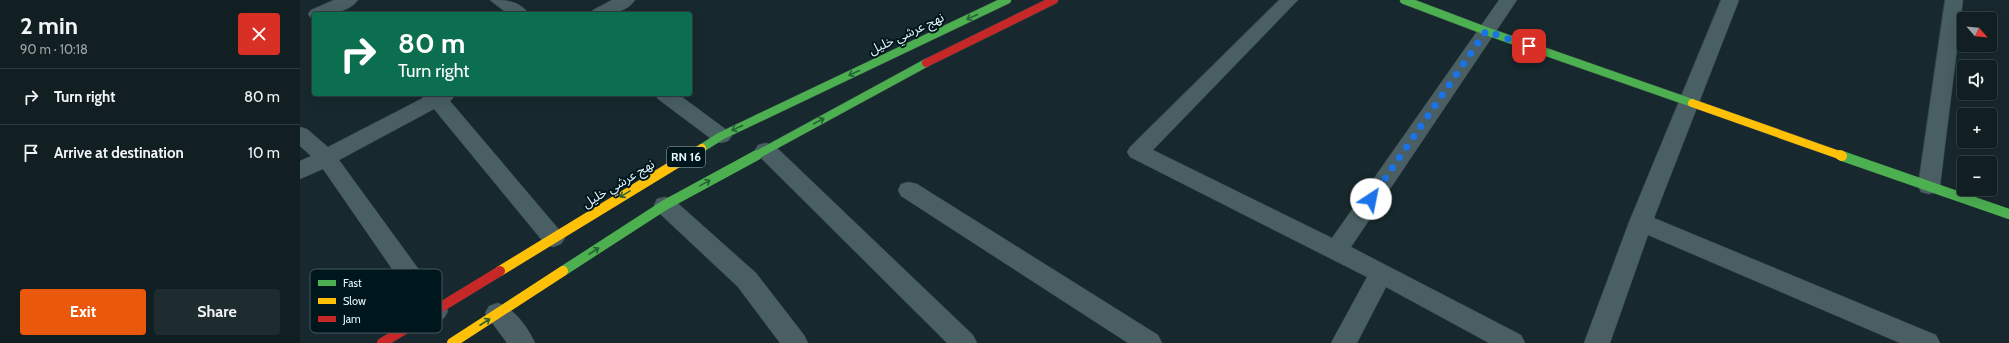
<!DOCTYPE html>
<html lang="en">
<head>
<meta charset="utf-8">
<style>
	:root { --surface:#111f22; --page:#1e2c2f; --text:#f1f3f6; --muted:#9ca2a5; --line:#303d40; --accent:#ea580c }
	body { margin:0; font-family:Cabin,"Noto Sans Arabic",sans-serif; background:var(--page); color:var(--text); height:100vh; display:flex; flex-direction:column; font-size:15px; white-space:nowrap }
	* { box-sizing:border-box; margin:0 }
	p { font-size:13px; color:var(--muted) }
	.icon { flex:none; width:22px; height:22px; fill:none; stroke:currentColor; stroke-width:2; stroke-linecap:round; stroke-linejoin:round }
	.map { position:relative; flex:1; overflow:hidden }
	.panel { display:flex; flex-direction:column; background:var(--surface); width:300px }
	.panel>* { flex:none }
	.hud { position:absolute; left:12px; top:12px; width:380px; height:84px; border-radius:4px; box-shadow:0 4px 16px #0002,0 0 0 1px var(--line); background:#0b6e4f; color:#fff; overflow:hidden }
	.needle { width:26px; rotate:117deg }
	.controls { position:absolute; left:1657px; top:12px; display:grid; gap:8px }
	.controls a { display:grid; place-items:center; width:40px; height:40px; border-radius:4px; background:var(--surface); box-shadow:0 4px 16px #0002,0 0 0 1px var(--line); font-size:20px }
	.pin { position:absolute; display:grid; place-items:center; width:34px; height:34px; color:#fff; margin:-17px; border-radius:8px; box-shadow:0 2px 6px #0006 }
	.me { position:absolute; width:44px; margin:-22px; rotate:34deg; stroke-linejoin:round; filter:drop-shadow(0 0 3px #0008) }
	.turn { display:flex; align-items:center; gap:14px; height:84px; padding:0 20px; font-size:18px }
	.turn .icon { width:52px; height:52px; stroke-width:2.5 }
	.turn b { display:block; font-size:28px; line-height:34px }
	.round { display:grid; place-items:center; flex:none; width:42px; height:42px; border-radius:4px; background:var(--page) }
	.headline { display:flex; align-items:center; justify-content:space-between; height:68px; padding:0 20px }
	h1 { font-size:24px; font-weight:700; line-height:30px }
	.action { display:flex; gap:8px; margin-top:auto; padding:8px 20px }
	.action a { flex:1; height:46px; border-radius:4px; background:var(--accent); color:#fff; font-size:16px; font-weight:700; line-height:46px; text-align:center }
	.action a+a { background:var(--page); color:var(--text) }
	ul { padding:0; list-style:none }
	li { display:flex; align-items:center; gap:12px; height:56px; padding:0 20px; border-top:1px solid var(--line) }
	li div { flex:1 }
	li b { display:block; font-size:15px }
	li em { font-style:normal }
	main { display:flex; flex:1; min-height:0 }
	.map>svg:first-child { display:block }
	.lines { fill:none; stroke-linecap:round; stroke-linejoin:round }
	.street-casing { stroke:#364347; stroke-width:1 }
	.fast-far1-casing { stroke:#364347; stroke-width:9 }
	.fast-casing { stroke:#364347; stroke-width:10 }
	.slow-far1-casing { stroke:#364347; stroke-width:9 }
	.slow-casing { stroke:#364347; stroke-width:10 }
	.jam-far1-casing { stroke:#364347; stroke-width:9 }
	.jam-casing { stroke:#364347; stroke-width:10 }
	.street { fill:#495f64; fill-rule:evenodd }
	.fast-far1 { stroke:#4caf50; stroke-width:8 }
	.fast { stroke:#4caf50; stroke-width:10 }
	.slow-far1 { stroke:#ffc107; stroke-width:8 }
	.slow { stroke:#ffc107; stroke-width:10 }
	.jam-far1 { stroke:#c62828; stroke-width:8 }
	.jam { stroke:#c62828; stroke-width:10 }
	.oneway { stroke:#266236 }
	.route { stroke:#1a73e8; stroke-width:7; stroke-dasharray:0 12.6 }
	.labels { text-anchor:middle; stroke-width:4; stroke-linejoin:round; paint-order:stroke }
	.shield { fill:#00161d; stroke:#a0b3b9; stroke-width:1 }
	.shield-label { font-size:12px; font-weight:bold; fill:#e4f6fc }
	.street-label { font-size:13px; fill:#e4f6fc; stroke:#00161d }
	.key { fill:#00161d; stroke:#445960; stroke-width:1 }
	.key-label { font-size:11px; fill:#e4f6fc }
</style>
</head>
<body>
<main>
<section class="panel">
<div class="headline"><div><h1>2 min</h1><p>90 m · 10:18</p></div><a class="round" style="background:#d93025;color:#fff"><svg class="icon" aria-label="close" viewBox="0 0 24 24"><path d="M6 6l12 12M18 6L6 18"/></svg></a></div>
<ul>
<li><svg class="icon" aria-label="right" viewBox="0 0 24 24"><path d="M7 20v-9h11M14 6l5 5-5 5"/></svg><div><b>Turn right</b></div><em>80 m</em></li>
<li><svg class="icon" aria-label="arrive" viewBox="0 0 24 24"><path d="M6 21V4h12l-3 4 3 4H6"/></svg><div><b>Arrive at destination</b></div><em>10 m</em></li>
</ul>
<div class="action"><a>Exit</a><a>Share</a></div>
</section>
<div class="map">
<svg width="1709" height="343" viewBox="0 0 1709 343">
	<rect width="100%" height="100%" fill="#17292e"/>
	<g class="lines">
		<defs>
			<g id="street">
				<path d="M 34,0 L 58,0 C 49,13 28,14 14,14 L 14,19 L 11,18 L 8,14 L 11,10 Z"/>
				<path d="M 190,0 C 205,0 219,0 229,14 L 208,14 Z"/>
				<path d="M 312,0 L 335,0 C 325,15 305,14 290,14 L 293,10 Z"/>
				<path d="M 979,0 L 998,0 L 853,150 L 1032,238 L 1199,0 L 1217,0 L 1051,247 L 1221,335 L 1225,343 L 1189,343 L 1086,287 L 1057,343 L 1031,343 L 1067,277 L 830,157 L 827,152 L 830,147 Z"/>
				<path d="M 1421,0 L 1439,0 L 1354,218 L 1636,335 L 1640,343 L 1600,343 L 1348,235 L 1310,343 L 1284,343 L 1329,222 Z"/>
				<path d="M 1645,0 L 1663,0 L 1640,186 L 1637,192 L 1629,194 L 1621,192 L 1618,186 Z"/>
				<path d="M 120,94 L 157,94 L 150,101 L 261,232 L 265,238 L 261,244 L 253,247 L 245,244 L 134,109 L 39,160 L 144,304 L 148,311 L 144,318 L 135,321 L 126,318 L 23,169 L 0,179 L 0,161 L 11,156 L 0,146 L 0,127 L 7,129 L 28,147 L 123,98 Z"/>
				<path d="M 355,94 L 378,94 L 428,131 L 432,136 L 428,141 L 421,143 L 414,141 L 358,99 Z"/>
				<path d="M 466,143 L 474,145 L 673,335 L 677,343 L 647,343 L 458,155 L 455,150 L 458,145 Z"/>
				<path d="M 609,182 L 617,184 L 858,335 L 862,343 L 828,343 L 601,196 L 598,190 L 601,184 Z"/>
				<path d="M 365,197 L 373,199 L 456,273 L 504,335 L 508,343 L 480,343 L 438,287 L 357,211 L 354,205 L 357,199 Z"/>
				<path d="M 198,303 C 214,308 228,328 235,343 L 207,343 L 185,313 L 189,306 Z"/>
			</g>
			<g id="fast-far1">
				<path d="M 1104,0 L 1186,31 L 1392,103"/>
				<path d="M 402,148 L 421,136 L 707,0"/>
				<path d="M 455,156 L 626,63"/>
			</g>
			<g id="fast">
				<path d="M 1542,156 L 1709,214"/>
				<path d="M 263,271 L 365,205 L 457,155"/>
			</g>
			<g id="slow-far1">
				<path d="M 1392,103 L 1542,156"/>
				<path d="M 389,156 L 402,148"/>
			</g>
			<g id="slow">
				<path d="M 1540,155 L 1542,156"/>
				<path d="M 200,271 L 390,155"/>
				<path d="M 152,343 L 263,271"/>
			</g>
			<path id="jam-far1" d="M 626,63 L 754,0"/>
			<path id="jam" d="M 82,343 L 200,271"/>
		</defs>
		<use href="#street" class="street-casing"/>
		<use href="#fast-far1" class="fast-far1-casing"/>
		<use href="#fast" class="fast-casing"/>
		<use href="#slow-far1" class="slow-far1-casing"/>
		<use href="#slow" class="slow-casing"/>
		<use href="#jam-far1" class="jam-far1-casing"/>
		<use href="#jam" class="jam-casing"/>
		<use href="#street" class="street"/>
		<use href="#fast-far1" class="fast-far1"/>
		<use href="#fast" class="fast"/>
		<use href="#slow-far1" class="slow-far1"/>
		<use href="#slow" class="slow"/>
		<use href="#jam-far1" class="jam-far1"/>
		<use href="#jam" class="jam"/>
	</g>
	<defs><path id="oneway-shaft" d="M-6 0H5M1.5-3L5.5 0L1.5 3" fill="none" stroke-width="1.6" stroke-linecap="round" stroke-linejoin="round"/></defs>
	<g class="oneway">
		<use href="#oneway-shaft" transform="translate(672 17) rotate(155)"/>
		<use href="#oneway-shaft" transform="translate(554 73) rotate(155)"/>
		<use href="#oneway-shaft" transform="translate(519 121) rotate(-28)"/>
		<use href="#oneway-shaft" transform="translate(437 128) rotate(155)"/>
		<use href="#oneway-shaft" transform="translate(405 183) rotate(-29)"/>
		<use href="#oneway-shaft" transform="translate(325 194) rotate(149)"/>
		<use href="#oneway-shaft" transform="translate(294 251) rotate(-33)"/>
		<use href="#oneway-shaft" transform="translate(185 322) rotate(-33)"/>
	</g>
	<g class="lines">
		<path class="route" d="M 1071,199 L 1186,31 L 1229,46"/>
	</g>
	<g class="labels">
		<rect class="shield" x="367" y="147" width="38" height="20" rx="3"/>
		<g class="shield-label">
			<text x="386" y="161">RN 16</text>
		</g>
		<g class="street-label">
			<text transform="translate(606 33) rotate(-25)" y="5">نهج عرشي خليل</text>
			<text transform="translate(318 183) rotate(-31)" y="5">نهج عرشي خليل</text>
		</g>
	</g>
	<rect x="10" y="269" width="132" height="64" rx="6" class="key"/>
	<rect x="18" y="280" width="18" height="6" fill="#4caf50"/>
	<rect x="18" y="298" width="18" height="6" fill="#ffc107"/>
	<rect x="18" y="316" width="18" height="6" fill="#c62828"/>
	<g class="key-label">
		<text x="43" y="287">Fast</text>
		<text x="43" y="305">Slow</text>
		<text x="43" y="323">Jam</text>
	</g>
</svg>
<div class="controls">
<a><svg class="needle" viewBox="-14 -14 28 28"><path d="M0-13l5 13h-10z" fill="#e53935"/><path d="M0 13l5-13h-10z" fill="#9ca2a5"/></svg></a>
<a><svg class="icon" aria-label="sound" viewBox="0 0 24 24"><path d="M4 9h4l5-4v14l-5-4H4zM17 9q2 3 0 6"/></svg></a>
<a>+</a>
<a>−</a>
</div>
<div class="pin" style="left:1229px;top:46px;background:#d93025"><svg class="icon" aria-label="arrive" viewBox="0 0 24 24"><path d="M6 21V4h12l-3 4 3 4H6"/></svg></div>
<svg class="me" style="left:1071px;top:199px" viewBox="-20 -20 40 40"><circle r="19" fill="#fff"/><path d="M0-13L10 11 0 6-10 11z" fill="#1a73e8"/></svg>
<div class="hud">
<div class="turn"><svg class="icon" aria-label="right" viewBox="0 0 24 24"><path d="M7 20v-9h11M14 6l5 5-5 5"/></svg><div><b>80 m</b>Turn right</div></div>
</div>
</div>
</main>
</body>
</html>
